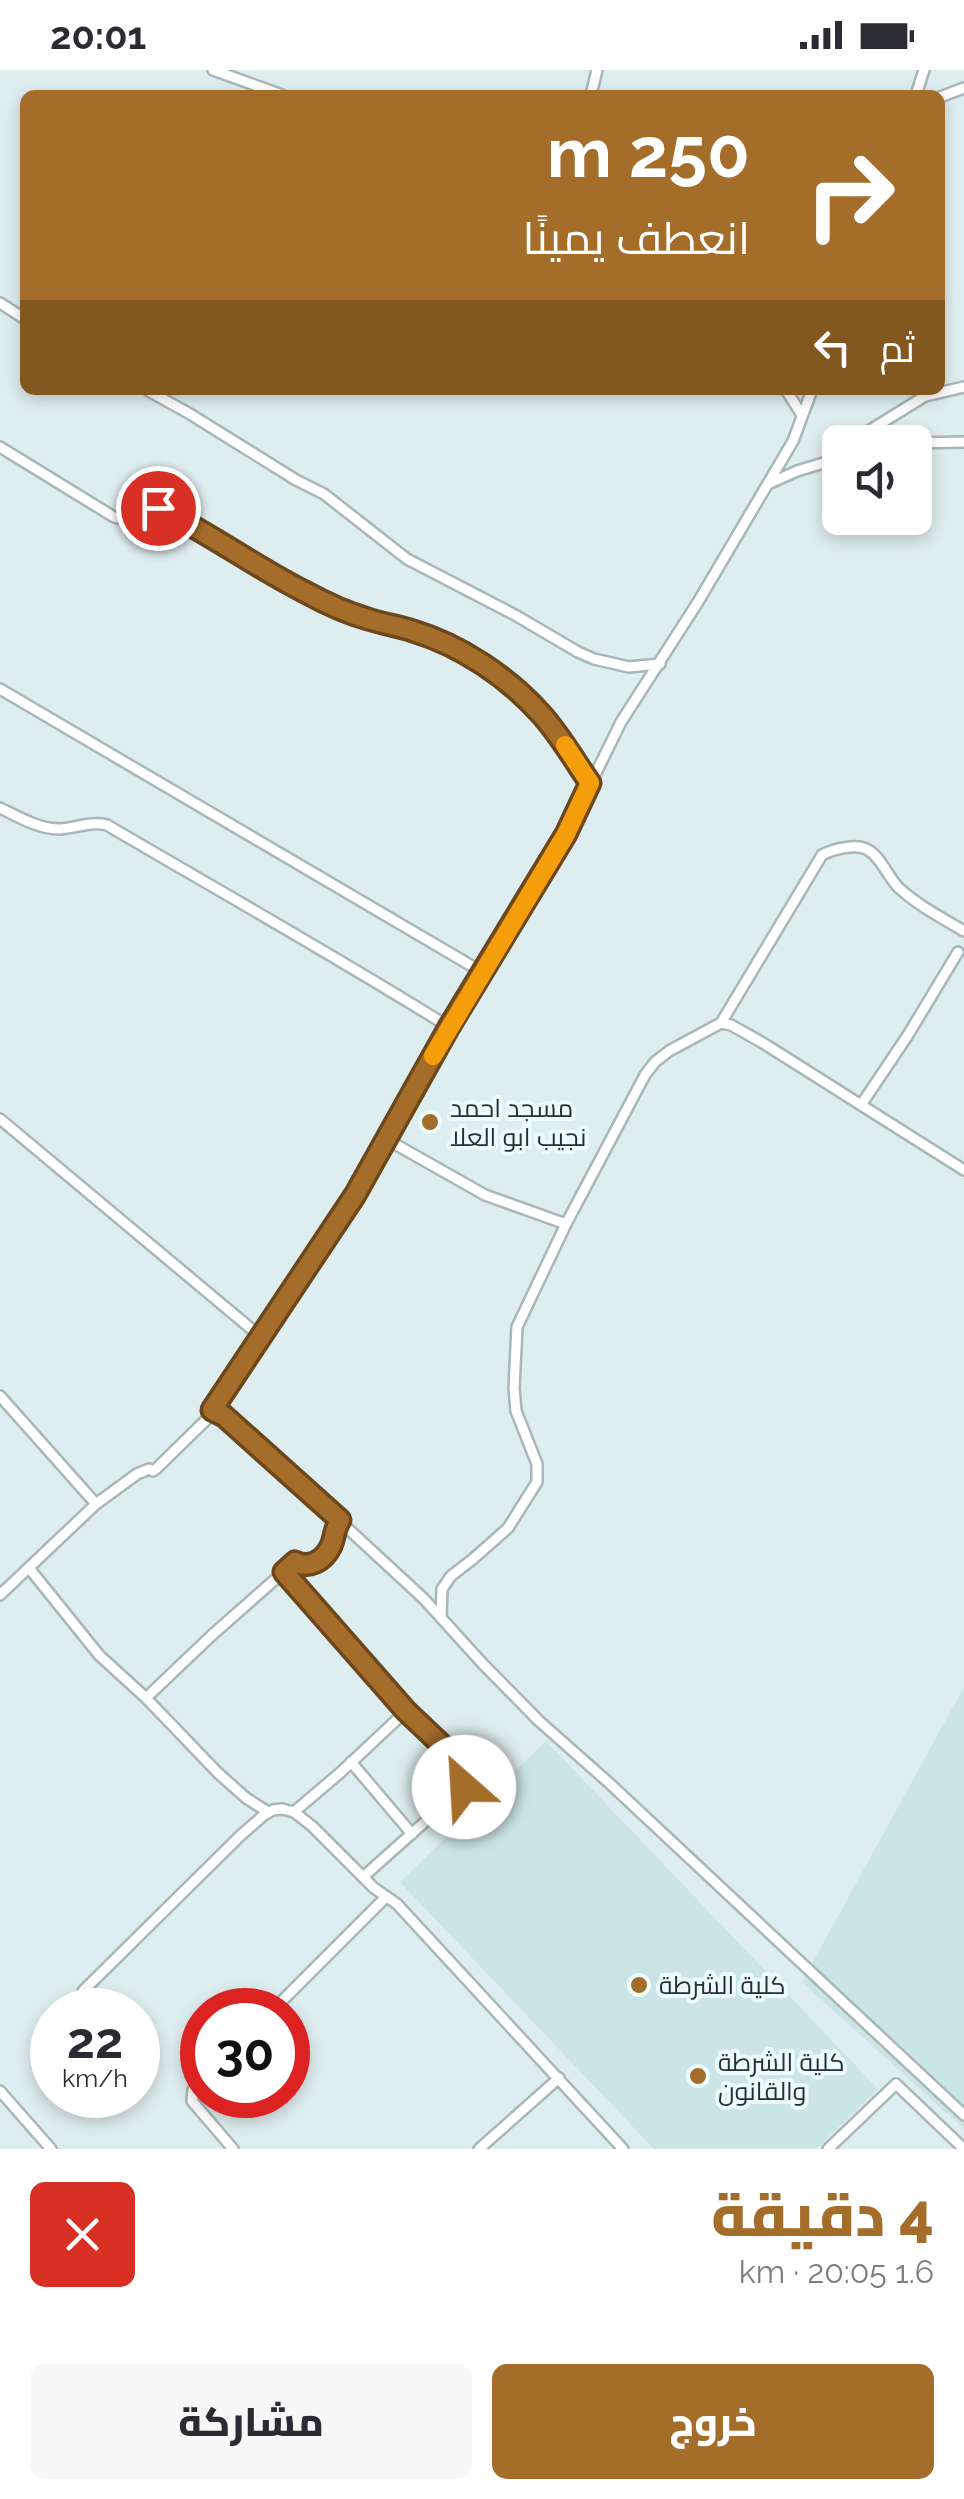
<!DOCTYPE html>
<html lang="ar">
<head>
<meta charset="utf-8">
<style>
	:root { --surface:#fff; --page:#f7f7f7; --text:#2b2b33; --muted:#7c7c81; --accent:#a46d29 }
	body { margin:0; font-family:Raleway,Cairo,sans-serif; background:var(--page); color:var(--text); direction:rtl; height:100vh; display:flex; flex-direction:column; font-size:38px; white-space:nowrap }
	* { box-sizing:border-box; margin:0 }
	p { font-size:32px; color:var(--muted) }
	.icon { flex:none; width:55px; height:55px; fill:none; stroke:currentColor; stroke-width:2; stroke-linecap:round; stroke-linejoin:round }
	.map { position:relative; height:2079px; overflow:hidden; direction:ltr }
	.side { display:flex; flex-direction:column; background:var(--surface); flex:1 }
	.side>* { flex:none }
	.banner { position:absolute; left:20px; top:20px; width:925px; height:305px; border-radius:15px; box-shadow:0 5px 15px #0003; direction:rtl; background:#a46d29; color:#fff; overflow:hidden }
	.tools { position:absolute; left:822px; top:355px; display:grid; gap:20px }
	.tools a { display:grid; place-items:center; width:110px; height:110px; border-radius:15px; background:var(--surface); box-shadow:0 5px 15px #0003; font-size:50px }
	.speed { position:absolute; left:30px; top:1918px; display:flex; gap:20px; font-size:50px; font-weight:700; text-align:center }
	.speed>* { display:grid; place-content:center; width:130px; height:130px; border-radius:50%; background:var(--surface); box-shadow:0 5px 15px #0003; line-height:1 }
	.speed small { font-size:25px; font-weight:400 }
	.speed .limit { border:15px solid #d22; background:#fff; color:#111 }
	.pin { position:absolute; display:grid; place-items:center; width:85px; height:85px; color:#fff; margin:-42px; border:5px solid #fff; border-radius:50%; box-shadow:0 2px 10px #0007 }
	.me { position:absolute; width:110px; margin:-55px; rotate:334deg; stroke-linejoin:round; filter:drop-shadow(0 0 8px #0008) }
	.turn { display:flex; align-items:center; gap:35px; height:210px; padding:0 30px; font-size:45px }
	.turn .icon { width:130px; height:130px; stroke-width:2.5 }
	.turn b { display:block; font-size:70px; line-height:85px }
	.then { display:flex; align-items:center; height:95px; padding:0 30px; background:#0003; gap:20px; font-size:38px }
	.round { display:grid; place-items:center; flex:none; width:105px; height:105px; border-radius:15px; background:var(--page) }
	.headline { display:flex; align-items:center; justify-content:space-between; height:170px; padding:0 30px }
	h1 { font-size:60px; font-weight:800; line-height:75px; color:var(--accent) }
	.action { display:flex; gap:20px; margin-top:auto; padding:20px 30px }
	.action a { flex:1; height:115px; border-radius:15px; background:var(--accent); color:#fff; font-size:40px; font-weight:800; line-height:115px; text-align:center }
	.action a+a { background:var(--page); color:var(--text) }
	.status { display:flex; justify-content:space-between; align-items:center; height:70px; padding:0 50px; background:var(--surface); direction:ltr }
	.status svg { height:28px; fill:currentColor }
	.map>svg:first-child { display:block }
	.built { fill:#cbe4e5 }
	.lines { fill:none; stroke-linecap:round; stroke-linejoin:round }
	.minor-casing { stroke:#a8b7b8; stroke-width:14 }
	.minor { stroke:#fff; stroke-width:9 }
	.route-casing { stroke:#6b471b; stroke-width:25 }
	.route { stroke:#a46d29; stroke-width:18 }
	.slow { stroke:#f59e0b; stroke-width:18 }
	.poi-dot { fill:#a46d29; stroke:#ebfbfc; stroke-width:4 }
	.labels { text-anchor:middle; stroke-width:8; stroke-linejoin:round; paint-order:stroke }
	.poi-label { font-size:25px; fill:#292f2f; stroke:#ebfbfc; text-anchor:start }
</style>
</head>
<body>
<div class="status"><b>20:01</b><svg viewBox="0 0 49 12"><path d="M0 12V9h3v3zM5 12V6h3v6zM10 12V3h3v9zM15 12V0h3v12zM26 1h20v11H26zM47 4h2v5h-2z"/></svg></div>
<div class="map">
<svg width="964" height="2079" viewBox="0 0 964 2079">
	<rect width="100%" height="100%" fill="#deedef"/>
	<g class="built">
		<path d="M 964,1617 L 964,2059 L 802,1912 Z"/>
		<path d="M 546,1671 L 878,2019 L 816,2079 L 654,2079 L 400,1812 Z"/>
	</g>
	<g class="lines">
		<defs>
			<g id="minor">
				<path d="M 213,0 L 282,25"/>
				<path d="M 591,25 L 597,0"/>
				<path d="M 916,25 L 924,0"/>
				<path d="M 940,27 L 964,18"/>
				<path d="M 0,233 L 25,249"/>
				<path d="M 147,320 L 190,344 L 296,410 L 324,424 L 407,489 L 515,545 L 578,582 L 594,589 L 629,597 L 660,594"/>
				<path d="M 786,320 L 802,345"/>
				<path d="M 851,372 L 925,326 L 964,317"/>
				<path d="M 915,373 L 964,372"/>
				<path d="M 0,377 L 114,447 C 131,453 140,437 158,439 L 239,486 L 334,537 L 364,548 L 414,561 L 447,574 L 473,590 L 506,611 L 527,629 L 561,669 L 590,713"/>
				<path d="M 768,414 L 797,401 L 840,388"/>
				<path d="M 0,619 L 482,902"/>
				<path d="M 0,738 C 19,747 38,759 60,759 C 76,758 91,751 107,755 C 221,822 337,887 449,957"/>
				<path d="M 721,953 L 731,955 L 763,973 L 964,1100"/>
				<path d="M 861,1035 L 908,965 L 958,882"/>
				<path d="M 0,1049 L 261,1267"/>
				<path d="M 386,1069 L 485,1125 L 566,1154"/>
				<path d="M 0,1326 L 96,1434"/>
				<path d="M 211,1340 L 224,1346 L 250,1368 L 424,1529 L 482,1593 L 539,1651 L 608,1712 L 964,2045"/>
				<path d="M 29,1498 L 99,1585 L 146,1628 L 218,1703 L 246,1728 L 268,1742"/>
				<path d="M 284,1501 L 406,1641 L 465,1697 L 468,1704 L 464,1717 L 363,1807"/>
				<path d="M 0,1525 L 96,1434 L 137,1404 L 149,1399 L 153,1401 L 156,1399 L 206,1350 L 355,1125 L 449,957 L 566,764 L 621,652 L 698,532 L 793,371 L 812,320"/>
				<path d="M 441,1546 L 442,1519 L 451,1506 L 473,1489 L 508,1458 L 537,1412 L 537,1394 L 516,1341 L 514,1318 L 517,1257 L 566,1154 L 645,1005 L 655,992 L 669,981 L 721,953 L 822,785 C 833,779 857,773 868,780 C 881,787 888,807 898,817 C 917,835 942,848 964,861"/>
				<path d="M 146,1628 L 211,1566 L 295,1492 C 309,1499 324,1491 331,1476 C 335,1467 334,1459 340,1450"/>
				<path d="M 351,1692 L 412,1764"/>
				<path d="M 294,1742 L 341,1702 L 406,1641"/>
				<path d="M 83,1921 L 240,1766 L 264,1745 L 273,1740 L 282,1739 L 294,1742 L 312,1756 L 374,1818 L 397,1834 L 623,2079"/>
				<path d="M 273,1940 L 386,1827"/>
				<path d="M 202,2010 L 193,2020 L 192,2031 L 233,2079"/>
				<path d="M 0,2021 L 51,2079"/>
				<path d="M 479,2079 L 559,2008"/>
				<path d="M 828,2079 L 896,2014 L 964,2079"/>
			</g>
		</defs>
		<use href="#minor" class="minor-casing"/>
		<use href="#minor" class="minor"/>
	</g>
	<g class="lines">
		<defs>
			<path id="route" d="M 158,438 C 208,462 255,497 305,522 C 325,533 347,543 368,549 C 383,554 399,556 413,561 C 460,575 508,607 541,644 C 560,665 574,690 590,713 L 566,764 L 449,957 L 355,1125 L 212,1340 L 224,1346 L 340,1450 C 334,1459 335,1467 331,1476 C 324,1491 309,1499 295,1492 L 284,1502 L 406,1641 L 465,1697 L 468,1704 L 464,1717"/>
		</defs>
		<use href="#route" class="route-casing"/>
		<use href="#route" class="route"/>
		<path class="slow" d="M 433,986 L 566,764 L 590,713 L 565,675"/>
	</g>
	<g class="poi-dot">
		<circle cx="430" cy="1052" r="10"/>
		<circle cx="639" cy="1915" r="10"/>
		<circle cx="698" cy="2006" r="10"/>
	</g>
	<g class="labels">
		<g class="poi-label">
			<text x="450" y="1047">مسجد احمد<tspan x="450" dy="29">نجيب ابو العلا</tspan></text>
			<text x="659" y="1924">كلية الشرطة</text>
			<text x="718" y="2001">كلية الشرطة<tspan x="718" dy="29">والقانون</tspan></text>
		</g>
	</g>
</svg>
<div class="tools">
<a><svg class="icon" aria-label="sound" viewBox="0 0 24 24"><path d="M4 9h4l5-4v14l-5-4H4zM17 9q2 3 0 6"/></svg></a>
</div>
<div class="speed"><div>22<small>km/h</small></div><div class="limit">30</div></div>
<div class="pin" style="left:158px;top:438px;background:#d93025"><svg class="icon" aria-label="arrive" viewBox="0 0 24 24"><path d="M6 21V4h12l-3 4 3 4H6"/></svg></div>
<svg class="me" style="left:464px;top:1717px" viewBox="-20 -20 40 40"><circle r="19" fill="#fff"/><path d="M0-13L10 11 0 6-10 11z" fill="#a46d29"/></svg>
<div class="banner">
<div class="turn"><svg class="icon" aria-label="right" viewBox="0 0 24 24"><path d="M7 20v-9h11M14 6l5 5-5 5"/></svg><div><b>250 m</b>انعطف يمينًا</div></div>
<div class="then">ثم<svg class="icon" aria-label="left" viewBox="0 0 24 24"><path d="M17 20v-9H6M10 6l-5 5 5 5"/></svg></div>
</div>
</div>
<section class="side">
<div class="headline"><div><h1>4 دقيقة</h1><p>1.6 km · 20:05</p></div><a class="round" style="background:#d93025;color:#fff"><svg class="icon" aria-label="close" viewBox="0 0 24 24"><path d="M6 6l12 12M18 6L6 18"/></svg></a></div>
<div class="action"><a>خروج</a><a>مشاركة</a></div>
</section>
</body>
</html>
